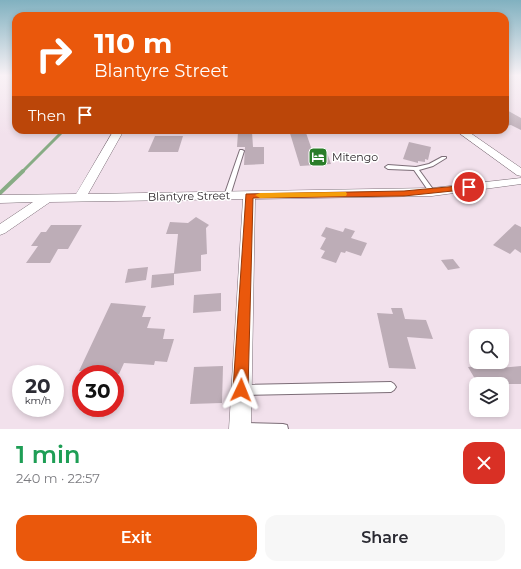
<!DOCTYPE html>
<html lang="en">
<head>
<meta charset="utf-8">
<style>
	:root { --surface:#fff; --page:#f7f7f7; --text:#2b2b33; --muted:#7c7c81; --accent:#ea580c }
	body { margin:0; font-family:Montserrat,sans-serif; background:var(--page); color:var(--text); height:100vh; display:flex; flex-direction:column; font-size:15px; white-space:nowrap }
	* { box-sizing:border-box; margin:0 }
	p { font-size:13px; color:var(--muted) }
	.icon { flex:none; width:22px; height:22px; fill:none; stroke:currentColor; stroke-width:2; stroke-linecap:round; stroke-linejoin:round }
	.map { position:relative; height:429px; overflow:hidden }
	.panel { display:flex; flex-direction:column; background:var(--surface); flex:1 }
	.panel>* { flex:none }
	.top-card { position:absolute; left:12px; top:12px; width:497px; height:122px; border-radius:12px; box-shadow:0 2px 6px #0003; background:#ea580c; color:#fff; overflow:hidden }
	.tools { position:absolute; left:469px; top:329px; display:grid; gap:8px }
	.tools a { display:grid; place-items:center; width:40px; height:40px; border-radius:8px; background:var(--surface); box-shadow:0 2px 6px #0003; font-size:20px }
	.speed { position:absolute; left:12px; top:365px; display:flex; gap:8px; font-size:20px; font-weight:700; text-align:center }
	.speed>* { display:grid; place-content:center; width:52px; height:52px; border-radius:50%; background:var(--surface); box-shadow:0 2px 6px #0003; line-height:1 }
	.speed small { font-size:10px; font-weight:400 }
	.speed .limit { border:6px solid #d22; background:#fff; color:#111 }
	.pin { position:absolute; display:grid; place-items:center; width:34px; height:34px; color:#fff; margin:-17px; border:2px solid #fff; border-radius:50%; box-shadow:0 1px 4px #0007 }
	.me { position:absolute; width:44px; margin:-22px; rotate:2deg; stroke-linejoin:round; filter:drop-shadow(0 0 3px #0008) }
	.turn { display:flex; align-items:center; gap:14px; height:84px; padding:0 16px; font-size:18px }
	.turn .icon { width:52px; height:52px; stroke-width:2.5 }
	.turn b { display:block; font-size:28px; line-height:34px }
	.then { display:flex; align-items:center; height:38px; padding:0 16px; background:#0003; gap:8px; font-size:15px }
	.round { display:grid; place-items:center; flex:none; width:42px; height:42px; border-radius:12px; background:var(--page) }
	.overview { display:flex; align-items:center; justify-content:space-between; height:68px; padding:0 16px }
	h1 { font-size:24px; font-weight:600; line-height:30px; color:#1e9e55 }
	.cta { display:flex; gap:8px; margin-top:auto; padding:8px 16px }
	.cta a { flex:1; height:46px; border-radius:12px; background:var(--accent); color:#fff; font-size:16px; font-weight:600; line-height:46px; text-align:center }
	.cta a+a { background:var(--page); color:var(--text) }
	.map>svg:first-child { display:block }
	.lines { fill:none; stroke-linecap:round; stroke-linejoin:round }
	.stream-far1 { stroke:#88ac85; stroke-width:3 }
	.stream { stroke:#88ac85; stroke-width:4 }
	.building { fill:#bdadb7 }
	.lane-casing { stroke:#7c6d77; stroke-width:2 }
	.street-casing { stroke:#7c6d77; stroke-width:1 }
	.lane { fill:#fff; fill-rule:evenodd }
	.street { fill:#fff; fill-rule:evenodd }
	.route { fill:#ea580c; stroke:#983908 }
	.slow { fill:#f59e0b }
	.labels { text-anchor:middle; stroke-width:3; stroke-linejoin:round; paint-order:stroke }
	.poi-label { font-size:11px; fill:#2b2529; stroke:#fff; text-anchor:start }
	.street-label { font-size:11px; fill:#2b2529; stroke:#fff }
</style>
</head>
<body>
<div class="map">
<svg width="521" height="429" viewBox="0 0 521 429">
	<rect width="100%" height="100%" fill="#f2e1ec"/>
	<g class="lines">
		<path class="stream-far1" d="M 22,172 L 64,130"/>
		<path class="stream" d="M 0,193 L 23,171"/>
	</g>
	<g class="building">
		<path d="M 505,109 L 521,118 L 521,130 L 511,125 L 505,126 Z"/>
		<path d="M 289,130 L 305,130 L 312,150 L 326,150 L 331,164 L 300,166 Z"/>
		<path d="M 238,132 L 252,132 L 253,147 L 247,147 L 264,147 L 264,164 L 244,165 L 245,147 L 237,147 Z"/>
		<path d="M 155,136 L 183,136 L 178,152 L 148,152 Z"/>
		<path d="M 409,142 L 431,147 L 428,160 L 425,159 L 425,162 L 418,161 L 418,163 L 403,159 Z"/>
		<path d="M 196,217 L 209,225 L 206,228 L 207,254 L 201,255 L 201,271 L 174,274 L 174,285 L 151,288 L 152,275 L 174,273 L 178,234 L 166,234 L 170,222 L 188,223 Z"/>
		<path d="M 515,224 L 521,227 L 521,253 L 515,249 L 510,254 L 493,245 Z"/>
		<path d="M 51,225 L 82,225 L 68,249 L 58,249 L 50,263 L 26,263 L 38,246 L 31,246 L 41,232 L 46,232 Z"/>
		<path d="M 326,227 L 343,232 L 345,228 L 355,231 L 351,238 L 367,243 L 361,256 L 346,251 L 345,253 L 341,252 L 336,263 L 321,258 L 325,251 L 320,249 L 326,238 L 321,236 Z"/>
		<path d="M 453,259 L 460,268 L 448,270 L 441,260 Z"/>
		<path d="M 148,267 L 146,280 L 125,283 L 128,269 Z"/>
		<path d="M 221,293 L 221,311 L 193,313 L 194,295 Z"/>
		<path d="M 111,303 L 146,306 L 142,317 L 151,317 L 147,328 L 165,329 L 163,339 L 174,339 L 167,362 L 155,361 L 154,365 L 124,363 L 119,374 L 79,371 Z"/>
		<path d="M 391,308 L 402,308 L 405,319 L 426,320 L 433,339 L 407,337 L 416,369 L 389,368 L 377,313 L 393,314 Z"/>
		<path d="M 487,365 L 490,369 L 521,366 L 521,384 L 478,384 L 468,367 Z"/>
		<path d="M 223,366 L 222,403 L 190,404 L 194,367 Z"/>
	</g>
	<g class="lines">
		<defs>
			<g id="lane">
				<path d="M 477,130 L 489,130 L 487,131 L 464,134 L 462,133 L 464,132 Z"/>
				<path d="M 240,150 L 242,150 L 244,151 L 230,196 L 229,197 L 225,197 L 224,196 Z"/>
				<path d="M 442,157 L 446,157 L 446,158 L 433,166 L 419,170 L 435,192 L 432,194 L 430,193 L 414,170 L 388,169 L 385,167 L 388,165 L 416,167 L 429,164 Z"/>
				<path d="M 391,382 L 394,384 L 396,387 L 394,390 L 391,392 L 244,395 L 241,393 L 239,390 L 241,387 L 244,385 Z"/>
				<path d="M 244,423 L 283,424 L 287,425 L 288,429 L 239,429 L 240,424 Z"/>
			</g>
			<g id="street">
				<path d="M 114,130 L 124,130 L 88,194 L 432,188 L 521,178 L 521,184 L 432,196 L 255,199 L 251,429 L 229,429 L 243,199 L 50,202 L 5,233 L 0,235 L 0,224 L 33,202 L 0,203 L 0,195 L 76,194 Z"/>
				<path d="M 455,130 L 466,130 L 521,168 L 521,176 L 517,175 Z"/>
			</g>
		</defs>
		<use href="#lane" class="lane-casing"/>
		<use href="#street" class="street-casing"/>
		<use href="#lane" class="lane"/>
		<use href="#street" class="street"/>
	</g>
	<linearGradient id="sky" x2="0" y2="1"><stop stop-color="#81b1c0"/><stop offset="0.56" stop-color="#f9f2f6"/><stop offset="1" stop-color="#f9f2f6" stop-opacity="0"/></linearGradient>
	<rect width="521" height="135" fill="url(#sky)"/>
	<path class="route" d="M 469,185 L 473,187 L 472,189 L 404,196 L 253,198 L 248,390 L 246,395 L 241,397 L 236,395 L 233,390 L 246,194 L 404,191 Z"/>
	<path class="slow" d="M 343,192 L 346,192 L 347,194 L 346,196 L 260,198 L 255,195 L 260,193 Z"/>
	<defs>
		<symbol id="hotel-square" viewBox="-11 -11 22 22"><rect x="-9" y="-9" width="18" height="18" rx="4" fill="#2a7d29" stroke="#fff"/><path d="M-6-4.5h1.5V1H6V5H4.5V3h-9V5H-6ZM-4 0a1.8 1.8 0 1 1 3.6 0ZM.5 0V-2.5h3Q6-2.5 6 0Z" fill="#fff"/></symbol>
	</defs>
	<g fill-rule="evenodd">
		<use href="#hotel-square" x="307" y="146" width="22" height="22"/>
	</g>
	<g class="labels">
		<g class="poi-label">
			<text x="332" y="161">Mitengo</text>
		</g>
		<g class="street-label">
			<text transform="translate(189 196) rotate(-1)" y="4">Blantyre Street</text>
		</g>
	</g>
</svg>
<div class="tools">
<a><svg class="icon" aria-label="search" viewBox="0 0 24 24"><circle cx="10" cy="10" r="6"/><path d="M15 15l6 6"/></svg></a>
<a><svg class="icon" aria-label="layers" viewBox="0 0 24 24"><path d="M12 4l9 5-9 5-9-5zM3 14l9 5 9-5"/></svg></a>
</div>
<div class="speed"><div>20<small>km/h</small></div><div class="limit">30</div></div>
<div class="pin" style="left:469px;top:187px;background:#d93025"><svg class="icon" aria-label="arrive" viewBox="0 0 24 24"><path d="M6 21V4h12l-3 4 3 4H6"/></svg></div>
<svg class="me" style="left:241px;top:390px" viewBox="-20 -20 40 40"><path d="M0-17L14 15 0 8-14 15z" fill="#ea580c" stroke="#fff" stroke-width="4"/></svg>
<div class="top-card">
<div class="turn"><svg class="icon" aria-label="right" viewBox="0 0 24 24"><path d="M7 20v-9h11M14 6l5 5-5 5"/></svg><div><b>110 m</b>Blantyre Street</div></div>
<div class="then">Then<svg class="icon" aria-label="arrive" viewBox="0 0 24 24"><path d="M6 21V4h12l-3 4 3 4H6"/></svg></div>
</div>
</div>
<section class="panel">
<div class="overview"><div><h1>1 min</h1><p>240 m · 22:57</p></div><a class="round" style="background:#d93025;color:#fff"><svg class="icon" aria-label="close" viewBox="0 0 24 24"><path d="M6 6l12 12M18 6L6 18"/></svg></a></div>
<div class="cta"><a>Exit</a><a>Share</a></div>
</section>
</body>
</html>
